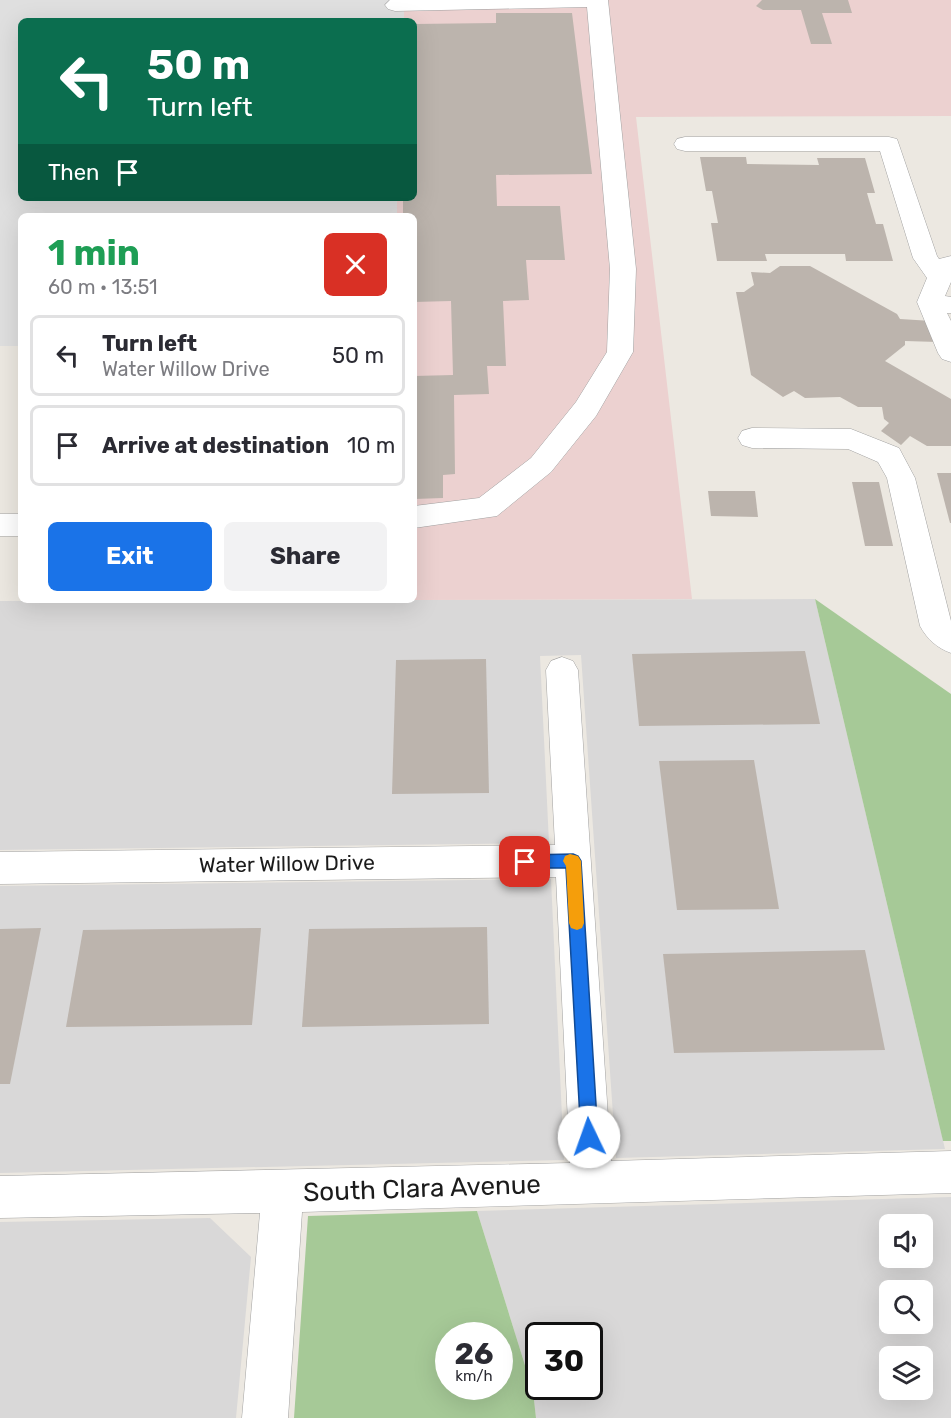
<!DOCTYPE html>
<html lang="en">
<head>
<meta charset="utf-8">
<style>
	:root { --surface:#fff; --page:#f2f2f3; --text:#2b2b33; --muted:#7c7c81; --line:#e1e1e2; --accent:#1a73e8 }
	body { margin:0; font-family:Rubik,sans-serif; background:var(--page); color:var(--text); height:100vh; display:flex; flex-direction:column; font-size:22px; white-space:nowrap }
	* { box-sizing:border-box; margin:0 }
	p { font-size:20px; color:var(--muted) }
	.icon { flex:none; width:33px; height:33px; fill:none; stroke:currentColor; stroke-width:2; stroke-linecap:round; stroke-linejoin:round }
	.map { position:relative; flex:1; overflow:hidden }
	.side { position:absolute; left:18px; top:213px; width:399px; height:390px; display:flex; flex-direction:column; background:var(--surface); border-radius:9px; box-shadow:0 6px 24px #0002 }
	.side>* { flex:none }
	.top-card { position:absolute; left:18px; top:18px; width:399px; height:183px; border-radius:9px; box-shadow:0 6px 24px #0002; background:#0b6e4f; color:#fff; overflow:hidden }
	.fabs { position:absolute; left:879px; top:1214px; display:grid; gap:12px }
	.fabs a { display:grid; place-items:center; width:54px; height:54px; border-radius:9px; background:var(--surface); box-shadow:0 6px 24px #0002; font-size:30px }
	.speed { position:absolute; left:435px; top:1322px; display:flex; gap:12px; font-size:30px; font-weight:700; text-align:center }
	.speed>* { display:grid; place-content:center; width:78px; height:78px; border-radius:50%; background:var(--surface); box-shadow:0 6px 24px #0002; line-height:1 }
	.speed small { font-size:15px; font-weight:400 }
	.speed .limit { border:3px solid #111; border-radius:9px; background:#fff; color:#111 }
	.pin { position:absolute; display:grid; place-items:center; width:51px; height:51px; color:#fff; margin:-26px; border-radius:12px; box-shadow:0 3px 9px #0006 }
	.me { position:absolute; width:66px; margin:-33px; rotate:357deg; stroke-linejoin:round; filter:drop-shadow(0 0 4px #0008) }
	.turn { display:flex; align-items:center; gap:21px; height:126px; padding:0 30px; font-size:27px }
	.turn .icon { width:78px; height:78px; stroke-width:2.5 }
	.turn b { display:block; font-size:42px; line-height:51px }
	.then { display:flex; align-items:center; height:57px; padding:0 30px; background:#0003; gap:12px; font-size:22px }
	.round { display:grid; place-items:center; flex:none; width:63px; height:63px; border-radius:9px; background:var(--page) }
	.summary { display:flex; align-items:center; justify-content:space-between; height:102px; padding:0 30px }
	h1 { font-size:36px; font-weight:700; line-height:45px; color:#1e9e55 }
	.action { display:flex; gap:12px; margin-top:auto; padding:12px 30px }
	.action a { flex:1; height:69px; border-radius:9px; background:var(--accent); color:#fff; font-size:24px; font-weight:700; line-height:69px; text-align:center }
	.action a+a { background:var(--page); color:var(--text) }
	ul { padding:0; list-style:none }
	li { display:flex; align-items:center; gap:18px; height:81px; margin:0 12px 9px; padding:0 18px; border:3px solid var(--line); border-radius:9px }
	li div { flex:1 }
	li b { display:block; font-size:22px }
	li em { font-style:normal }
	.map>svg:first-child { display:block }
	.residential { fill:#d9d8d8; fill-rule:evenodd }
	.commercial { fill:#ecd1d0; fill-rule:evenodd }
	.forest { fill:#a6c997; fill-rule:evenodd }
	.parking { fill:#dfdfdf }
	.building { fill:#bcb4ad }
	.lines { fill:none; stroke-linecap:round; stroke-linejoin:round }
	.minor-casing { stroke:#a2a2a2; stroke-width:1 }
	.minor { fill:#fff; fill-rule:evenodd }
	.route { fill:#1a73e8; stroke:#114b97; stroke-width:1.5 }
	.slow { fill:#f59e0b }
	.labels { text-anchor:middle; stroke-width:5; stroke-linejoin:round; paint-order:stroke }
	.street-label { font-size:21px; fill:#1b1b1b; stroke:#fff }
	.near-street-label { font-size:26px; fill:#1b1b1b; stroke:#fff }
</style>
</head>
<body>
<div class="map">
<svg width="951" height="1418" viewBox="0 0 951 1418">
	<rect width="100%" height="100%" fill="#ece8e1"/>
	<g class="residential">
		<path d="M 815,599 L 945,1149 L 616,1158 L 581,655 L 540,656 L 549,843 L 0,850 L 0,601 Z"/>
		<path d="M 551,879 L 564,1160 L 0,1173 L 0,886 Z"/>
		<path d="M 951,1197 L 951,1418 L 536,1418 L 533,1391 L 477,1211 ZM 890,1224 L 922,1224 L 922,1257 L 890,1257 ZM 890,1290 L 922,1290 L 922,1323 L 890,1323 ZM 538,1335 L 590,1335 L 590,1386 L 538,1386 ZM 890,1356 L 922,1356 L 922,1389 L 890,1389 Z"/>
		<path d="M 210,1218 L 251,1257 L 236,1418 L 0,1418 L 0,1222 Z"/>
	</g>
	<path class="commercial" d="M 0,0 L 951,0 L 951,116 L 636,117 L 692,599 L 414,600 L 414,216 L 21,216 ZM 21,21 L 414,21 L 414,198 L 21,198 Z"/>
	<g class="forest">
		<path d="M 815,599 L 951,694 L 951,1141 L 943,1141 Z"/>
		<path d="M 477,1211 L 533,1391 L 536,1418 L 294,1418 L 308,1216 ZM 448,1335 L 500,1335 L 500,1386 L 448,1386 Z"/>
	</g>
	<path class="parking" d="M 0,0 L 404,0 L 404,21 L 21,21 L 21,198 L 397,198 L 397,216 L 21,216 L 21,346 L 0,346 Z"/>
	<g class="building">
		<path d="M 762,0 L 848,0 L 852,13 L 822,13 L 832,44 L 811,44 L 801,10 L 763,10 L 756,6 Z"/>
		<path d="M 496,13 L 572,13 L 592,174 L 496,175 L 497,206 L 560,206 L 565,260 L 526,260 L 529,300 L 503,301 L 506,366 L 487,366 L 489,394 L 454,395 L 455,474 L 443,475 L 443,498 L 414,499 L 414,376 L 453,375 L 451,301 L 414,302 L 414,216 L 403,216 L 403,198 L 414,198 L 414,24 L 496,23 Z"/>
		<path d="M 700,157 L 746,157 L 747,164 L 819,165 L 817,158 L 865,158 L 875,193 L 867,193 L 876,224 L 883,224 L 893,261 L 846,261 L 845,254 L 765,254 L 767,261 L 717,261 L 711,223 L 718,223 L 712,191 L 706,191 Z"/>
		<path d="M 780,266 L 810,266 L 897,314 L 900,319 L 932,321 L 938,342 L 905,341 L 905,345 L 885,361 L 951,399 L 951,446 L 927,446 L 910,436 L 901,445 L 881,431 L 889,423 L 884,419 L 882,407 L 858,407 L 840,397 L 805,398 L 794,391 L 783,397 L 751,375 L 736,292 L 744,292 L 754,285 L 751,272 L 770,273 Z"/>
		<path d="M 937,473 L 951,473 L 951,523 L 950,523 Z"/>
		<path d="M 852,482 L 879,482 L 893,546 L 865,546 Z"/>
		<path d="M 708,491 L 755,491 L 758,517 L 711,516 Z"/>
		<path d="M 805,651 L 820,724 L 639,726 L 632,654 Z"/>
		<path d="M 486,659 L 489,793 L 392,794 L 396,660 Z"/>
		<path d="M 754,760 L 779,909 L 677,910 L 659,761 Z"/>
		<path d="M 487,927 L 489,1024 L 302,1027 L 309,929 Z"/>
		<path d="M 41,928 L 10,1084 L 0,1084 L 0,929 Z"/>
		<path d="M 261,928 L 252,1025 L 66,1027 L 83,930 Z"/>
		<path d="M 865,950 L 885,1050 L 674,1053 L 663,954 Z"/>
	</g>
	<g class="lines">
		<defs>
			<g id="minor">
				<path d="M 390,0 L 608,0 L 636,269 L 633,352 L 596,416 L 551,472 L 497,516 L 414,528 L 414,506 L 479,498 L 531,458 L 576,402 L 607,352 L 610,269 L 587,7 L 395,11 L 388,9 L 385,5 Z"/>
				<path d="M 685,137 L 889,137 L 897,139 L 937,256 L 939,259 L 951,256 L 951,282 L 945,296 L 951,297 L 951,313 L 947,313 L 951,321 L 951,362 L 942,359 L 938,353 L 917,302 L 927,278 L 913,258 L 880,151 L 685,151 L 677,149 L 674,144 L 677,139 Z"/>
				<path d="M 752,428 L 851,429 L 899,448 L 915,478 L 951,621 L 951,653 C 937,648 927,639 920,626 L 887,478 L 878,462 L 848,449 L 752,448 L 742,445 L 738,438 L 742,431 Z"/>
				<rect x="0" y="514" width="21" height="22"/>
				<path d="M 562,657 L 573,661 L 578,670 L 611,1161 L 951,1151 L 951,1193 L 302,1212 L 288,1418 L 242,1418 L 260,1213 L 0,1218 L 0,1176 L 570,1163 L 556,877 L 0,884 L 0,852 L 555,845 L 546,670 L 551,661 Z"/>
			</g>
		</defs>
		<use href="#minor" class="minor-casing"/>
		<use href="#minor" class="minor"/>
	</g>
	<path class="route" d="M 573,854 L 578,856 L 581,861 L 598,1137 L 595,1143 L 589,1145 L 583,1143 L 581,1137 L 566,868 L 525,868 L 520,866 L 518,862 L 520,857 L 525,855 Z"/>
	<path class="slow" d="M 570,854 L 578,856 L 581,861 L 584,923 L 582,928 L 577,930 L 571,928 L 569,923 L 566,866 L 563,861 L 565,856 Z"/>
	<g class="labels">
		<g class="street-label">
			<text transform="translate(287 864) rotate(-1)" y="7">Water Willow Drive</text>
		</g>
		<g class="near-street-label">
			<text transform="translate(422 1188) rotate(-2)" y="9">South Clara Avenue</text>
		</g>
	</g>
</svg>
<div class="fabs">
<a><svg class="icon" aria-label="sound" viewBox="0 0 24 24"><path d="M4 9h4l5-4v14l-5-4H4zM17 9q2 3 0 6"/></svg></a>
<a><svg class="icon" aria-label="search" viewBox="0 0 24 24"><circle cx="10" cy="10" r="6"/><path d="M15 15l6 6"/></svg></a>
<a><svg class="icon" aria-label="layers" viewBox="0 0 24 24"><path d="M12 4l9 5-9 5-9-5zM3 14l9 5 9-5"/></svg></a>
</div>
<div class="speed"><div>26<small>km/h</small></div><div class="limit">30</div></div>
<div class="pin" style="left:525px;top:862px;background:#d93025"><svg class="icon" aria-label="arrive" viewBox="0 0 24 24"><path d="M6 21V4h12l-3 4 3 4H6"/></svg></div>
<svg class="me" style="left:589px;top:1137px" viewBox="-20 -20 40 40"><circle r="19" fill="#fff"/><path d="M0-13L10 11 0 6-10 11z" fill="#1a73e8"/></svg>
<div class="top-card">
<div class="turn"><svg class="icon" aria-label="left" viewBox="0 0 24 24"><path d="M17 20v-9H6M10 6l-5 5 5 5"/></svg><div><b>50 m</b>Turn left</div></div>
<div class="then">Then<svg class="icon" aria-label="arrive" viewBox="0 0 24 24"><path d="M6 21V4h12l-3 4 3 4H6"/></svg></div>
</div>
<section class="side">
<div class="summary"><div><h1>1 min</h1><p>60 m · 13:51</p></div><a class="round" style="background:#d93025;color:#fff"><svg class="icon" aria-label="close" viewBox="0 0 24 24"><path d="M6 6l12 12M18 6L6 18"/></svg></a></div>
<ul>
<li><svg class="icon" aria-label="left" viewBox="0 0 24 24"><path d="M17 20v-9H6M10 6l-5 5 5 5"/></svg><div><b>Turn left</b><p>Water Willow Drive</p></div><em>50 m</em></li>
<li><svg class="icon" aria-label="arrive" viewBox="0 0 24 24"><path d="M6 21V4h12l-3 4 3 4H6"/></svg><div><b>Arrive at destination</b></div><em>10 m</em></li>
</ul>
<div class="action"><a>Exit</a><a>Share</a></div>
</section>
</div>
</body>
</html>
